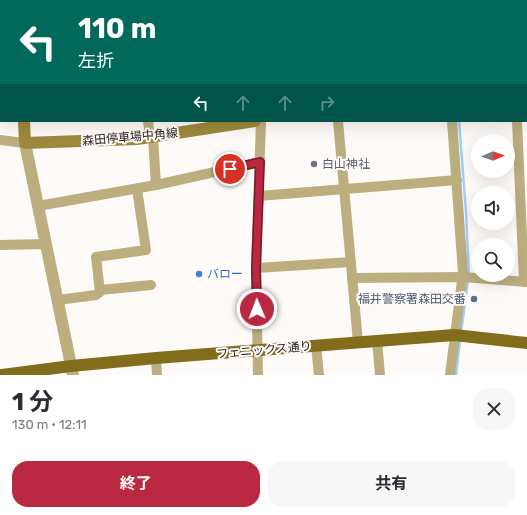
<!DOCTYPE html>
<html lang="ja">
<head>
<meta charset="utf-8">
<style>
	:root { --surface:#fff; --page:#f7f7f7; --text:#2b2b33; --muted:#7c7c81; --accent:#b92740 }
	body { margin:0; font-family:Rubik,"Noto Sans JP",sans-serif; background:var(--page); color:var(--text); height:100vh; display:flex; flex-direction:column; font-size:15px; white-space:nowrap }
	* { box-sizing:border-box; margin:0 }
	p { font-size:13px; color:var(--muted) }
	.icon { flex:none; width:22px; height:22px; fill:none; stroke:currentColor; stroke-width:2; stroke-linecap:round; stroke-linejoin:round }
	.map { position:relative; height:375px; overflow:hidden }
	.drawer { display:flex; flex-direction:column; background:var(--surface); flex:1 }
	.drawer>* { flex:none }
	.hud { position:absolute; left:0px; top:0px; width:527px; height:122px; box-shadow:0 4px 16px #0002; background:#00695c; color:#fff; overflow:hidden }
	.needle { width:26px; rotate:88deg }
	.fabs { position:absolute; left:471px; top:134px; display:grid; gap:8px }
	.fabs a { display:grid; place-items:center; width:44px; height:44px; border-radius:50%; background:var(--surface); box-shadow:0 4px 16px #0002; font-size:20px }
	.pin { position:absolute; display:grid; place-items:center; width:34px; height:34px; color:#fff; margin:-17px; border:2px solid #fff; border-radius:50%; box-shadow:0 1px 4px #0007 }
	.me { position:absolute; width:44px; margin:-22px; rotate:359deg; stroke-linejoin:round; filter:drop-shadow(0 0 3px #0008) }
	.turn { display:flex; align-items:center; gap:14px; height:84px; padding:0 12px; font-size:18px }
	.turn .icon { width:52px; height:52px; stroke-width:2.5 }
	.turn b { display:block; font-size:28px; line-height:34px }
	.lanes { display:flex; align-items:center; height:38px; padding:0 12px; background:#0003; justify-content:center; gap:20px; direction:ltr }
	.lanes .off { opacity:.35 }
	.round { display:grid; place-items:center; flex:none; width:42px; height:42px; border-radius:16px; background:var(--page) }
	.overview { display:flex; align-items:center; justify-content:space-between; height:68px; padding:0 12px }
	h1 { font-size:24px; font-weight:700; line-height:30px }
	.cta { display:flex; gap:8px; margin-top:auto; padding:8px 12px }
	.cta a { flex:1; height:46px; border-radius:16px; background:var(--accent); color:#fff; font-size:16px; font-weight:700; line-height:46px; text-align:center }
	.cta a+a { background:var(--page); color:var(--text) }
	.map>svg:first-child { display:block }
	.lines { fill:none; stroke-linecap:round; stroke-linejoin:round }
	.stream { stroke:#9bcffe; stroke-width:2.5 }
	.service { stroke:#bcae7f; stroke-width:5 }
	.minor { stroke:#bcae7f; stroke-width:10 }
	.tertiary { stroke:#bcae7f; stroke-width:12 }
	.secondary { stroke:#9d883b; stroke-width:12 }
	.primary { stroke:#826d1c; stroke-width:12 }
	.rail { stroke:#7b7571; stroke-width:2.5; stroke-dasharray:2 4; stroke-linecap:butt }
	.route-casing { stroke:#78192a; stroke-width:10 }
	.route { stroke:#b92740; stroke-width:7 }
	.worship-dot { fill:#6b7280; stroke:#fefaf8; stroke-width:1.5 }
	.shop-dot { fill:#3f7fe0; stroke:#fefaf8; stroke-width:1.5 }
	.service-dot { fill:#5c6f8a; stroke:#fefaf8; stroke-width:1.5 }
	.labels { text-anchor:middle; stroke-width:4; stroke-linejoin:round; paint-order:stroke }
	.street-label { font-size:12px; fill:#261f1a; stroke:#fefaf8 }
	.worship-label { font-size:12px; fill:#5b616d; stroke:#fefaf8; text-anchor:start }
	.shop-label { font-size:12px; fill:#366cbe; stroke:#fefaf8; text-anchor:start }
	.service-label { font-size:12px; fill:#4e5e75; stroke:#fefaf8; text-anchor:end }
</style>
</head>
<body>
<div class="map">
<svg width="527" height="375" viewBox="0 0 527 375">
	<rect width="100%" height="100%" fill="#fefaf8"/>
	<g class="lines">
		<g class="stream">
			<path d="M 457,1 L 457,0"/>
			<path d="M 459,121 L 466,212 L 469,275"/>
			<path d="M 461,333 L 468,280"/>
			<path d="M 456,375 L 460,340"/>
		</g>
		<path class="service" d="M 189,0 L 189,1"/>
		<g class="minor">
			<path d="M 80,0 L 80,1"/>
			<path d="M 135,0 L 136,1"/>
			<path d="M 282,0 L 282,1"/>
			<path d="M 442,0 L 445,1"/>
			<path d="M 403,1 L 403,0"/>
			<path d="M 526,26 L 527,26"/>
			<path d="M 0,74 L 1,74"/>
			<path d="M 148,121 L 150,137"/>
			<path d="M 338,121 L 358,342"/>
			<path d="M 517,121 L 524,282"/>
			<path d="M 153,137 L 156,185"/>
			<path d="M 0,140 L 25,143"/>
			<path d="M 259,196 L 457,180"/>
			<path d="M 38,206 L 156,185 L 260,162"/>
			<path d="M 0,245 L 46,244"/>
			<path d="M 256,268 L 351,262"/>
			<path d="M 352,278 L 463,277 L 527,282"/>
			<path d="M 100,290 L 151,285"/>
			<path d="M 58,300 L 96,295 L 100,292 L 96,257 L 146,250 L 137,189"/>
			<path d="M 377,340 L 380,375"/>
			<path d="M 316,345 L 319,375"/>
			<path d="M 156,358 L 157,375"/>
			<path d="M 258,375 L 256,268 L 261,121"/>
			<path d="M 450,375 L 463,273 L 452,121"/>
		</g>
		<path class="tertiary" d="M 25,143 L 73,375"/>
		<g class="secondary">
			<path d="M 19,0 L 19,1"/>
			<path d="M 526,85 L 527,85"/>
			<path d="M 24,121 L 25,143 L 137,139 L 255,121"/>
		</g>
		<path class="primary" d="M 2,375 L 71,366 L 156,358 L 454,335 L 527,343"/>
		<g class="rail">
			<path d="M 486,0 L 490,1"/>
			<path d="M 507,0 L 511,1"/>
			<path d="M 526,6 L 527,6"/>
			<path d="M 526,12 L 527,13"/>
		</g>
	</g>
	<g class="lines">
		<defs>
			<path id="route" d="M 230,169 L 260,162 L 256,268 L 257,309"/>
		</defs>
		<use href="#route" class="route-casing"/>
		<use href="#route" class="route"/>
	</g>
	<circle class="worship-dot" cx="314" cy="164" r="4"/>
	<circle class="shop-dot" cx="199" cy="274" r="4"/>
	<circle class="service-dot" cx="474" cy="299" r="4"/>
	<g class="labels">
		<g class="street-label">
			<text transform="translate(130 137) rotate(-5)" y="4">森田停車場中角線</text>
			<text transform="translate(264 350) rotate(-5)" y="4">フェニックス通り</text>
		</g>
		<g class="worship-label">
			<text x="322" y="168">白山神社</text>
		</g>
		<g class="shop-label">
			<text x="207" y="278">バロー</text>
		</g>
		<g class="service-label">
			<text x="466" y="303">福井警察署森田交番</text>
		</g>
	</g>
</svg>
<div class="fabs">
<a><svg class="needle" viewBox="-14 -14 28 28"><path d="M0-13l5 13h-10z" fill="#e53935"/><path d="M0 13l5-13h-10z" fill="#7c7c81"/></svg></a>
<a><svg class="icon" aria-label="sound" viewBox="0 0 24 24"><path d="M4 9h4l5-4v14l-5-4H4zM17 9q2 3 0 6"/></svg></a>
<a><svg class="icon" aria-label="search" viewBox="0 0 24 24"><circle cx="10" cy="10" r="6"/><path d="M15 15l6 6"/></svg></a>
</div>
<div class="pin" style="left:230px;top:169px;background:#d93025"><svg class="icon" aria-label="arrive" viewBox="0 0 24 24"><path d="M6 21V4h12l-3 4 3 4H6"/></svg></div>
<svg class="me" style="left:257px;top:309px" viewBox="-20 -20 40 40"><circle r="17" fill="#b92740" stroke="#fff" stroke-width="3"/><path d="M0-11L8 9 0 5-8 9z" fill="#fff"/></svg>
<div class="hud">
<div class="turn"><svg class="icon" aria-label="left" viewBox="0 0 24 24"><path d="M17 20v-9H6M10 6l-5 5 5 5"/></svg><div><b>110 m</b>左折</div></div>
<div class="lanes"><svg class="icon" aria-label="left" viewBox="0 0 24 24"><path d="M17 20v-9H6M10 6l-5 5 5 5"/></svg><svg class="icon off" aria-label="ahead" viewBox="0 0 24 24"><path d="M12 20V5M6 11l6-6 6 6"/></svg><svg class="icon off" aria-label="ahead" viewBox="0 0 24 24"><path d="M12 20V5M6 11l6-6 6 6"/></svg><svg class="icon off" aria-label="right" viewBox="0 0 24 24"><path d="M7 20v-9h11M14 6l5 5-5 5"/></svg></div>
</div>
</div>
<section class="drawer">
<div class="overview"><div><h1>1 分</h1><p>130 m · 12:11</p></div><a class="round"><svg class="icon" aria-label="close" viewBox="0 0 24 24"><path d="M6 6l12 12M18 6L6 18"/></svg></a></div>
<div class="cta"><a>終了</a><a>共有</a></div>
</section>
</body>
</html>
